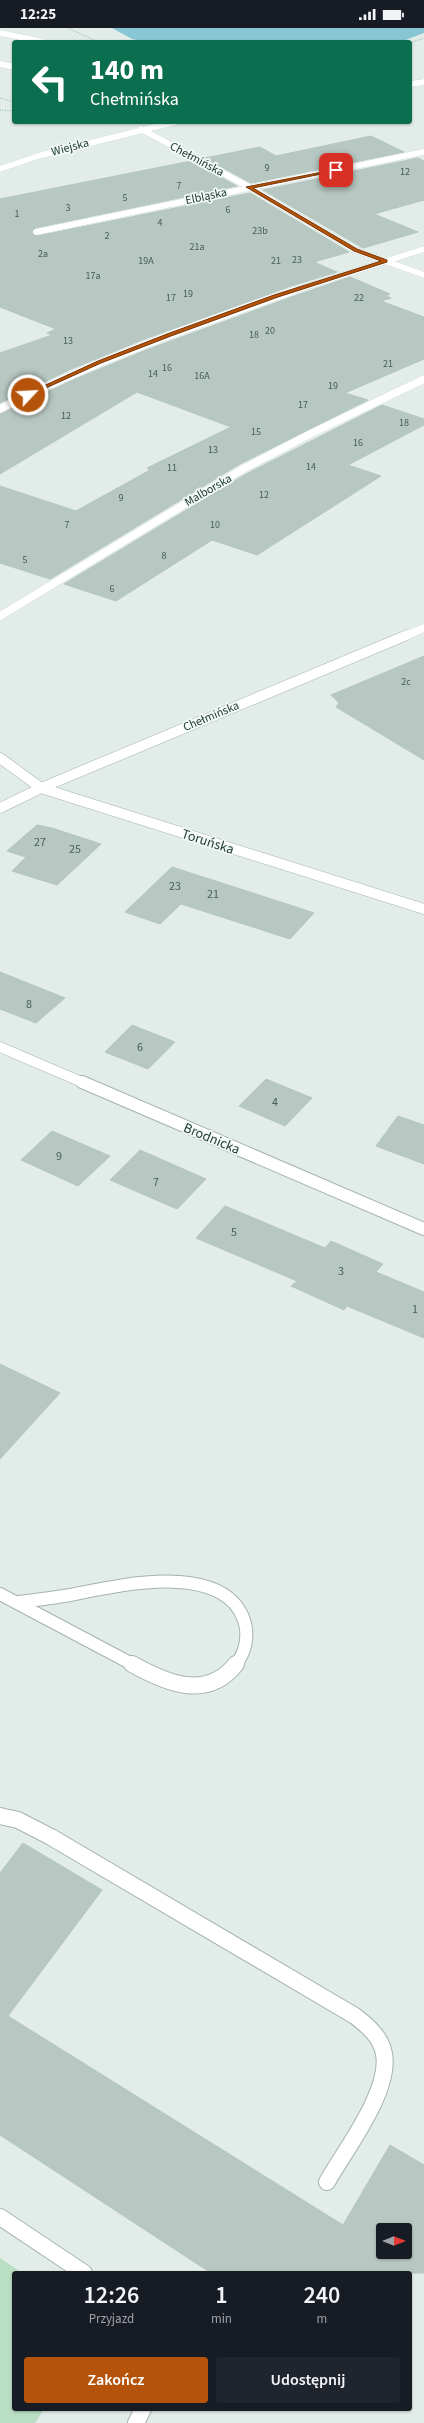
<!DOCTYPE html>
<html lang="pl">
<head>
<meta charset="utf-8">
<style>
	:root { --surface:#171b24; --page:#20242c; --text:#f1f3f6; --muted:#9ea1a6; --accent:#b45309 }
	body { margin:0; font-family:"Source Sans 3",sans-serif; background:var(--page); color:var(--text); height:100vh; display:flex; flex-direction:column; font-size:15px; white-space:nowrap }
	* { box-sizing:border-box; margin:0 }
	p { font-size:13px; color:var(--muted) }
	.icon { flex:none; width:22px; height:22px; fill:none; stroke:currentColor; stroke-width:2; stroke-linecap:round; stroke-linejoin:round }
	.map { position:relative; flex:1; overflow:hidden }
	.panel { position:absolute; left:12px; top:2243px; width:400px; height:140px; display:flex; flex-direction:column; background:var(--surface); border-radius:4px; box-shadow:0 1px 3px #0004 }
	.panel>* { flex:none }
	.banner { position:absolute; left:12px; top:12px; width:400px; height:84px; border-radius:4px; box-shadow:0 1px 3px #0004; background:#0b6e4f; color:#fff; overflow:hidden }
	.needle { width:26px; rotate:90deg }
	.buttons { position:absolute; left:376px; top:2195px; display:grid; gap:8px }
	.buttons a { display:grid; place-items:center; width:36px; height:36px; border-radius:4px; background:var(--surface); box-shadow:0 1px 3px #0004; font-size:20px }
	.pin { position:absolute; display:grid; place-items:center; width:34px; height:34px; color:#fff; margin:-17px; border-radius:8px; box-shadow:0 2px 6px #0006 }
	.me { position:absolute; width:44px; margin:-22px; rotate:65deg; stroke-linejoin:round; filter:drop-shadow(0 0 3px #0008) }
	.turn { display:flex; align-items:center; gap:14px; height:84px; padding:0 12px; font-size:18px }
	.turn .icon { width:52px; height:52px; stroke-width:2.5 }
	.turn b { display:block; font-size:28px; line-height:34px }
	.eta { display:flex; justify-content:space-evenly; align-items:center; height:68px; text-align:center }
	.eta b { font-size:24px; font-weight:600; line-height:28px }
	.primary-button { display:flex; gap:8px; margin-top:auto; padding:8px 12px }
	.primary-button a { flex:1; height:46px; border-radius:4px; background:var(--accent); color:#fff; font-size:16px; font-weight:600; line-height:46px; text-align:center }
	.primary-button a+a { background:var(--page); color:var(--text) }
	.status { display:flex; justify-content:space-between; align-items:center; height:28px; padding:0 20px; background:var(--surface); direction:ltr }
	.status svg { height:11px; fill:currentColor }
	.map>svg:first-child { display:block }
	.green { fill:#badec4 }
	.water { fill:#88c6d3 }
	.building { fill:#b7c7c1; stroke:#b4c6bf; fill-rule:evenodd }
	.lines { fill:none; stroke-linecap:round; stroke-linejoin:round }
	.lane-far2-casing { stroke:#a4b4af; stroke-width:6 }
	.lane-far1-casing { stroke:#a4b4af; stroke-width:14 }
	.lane-casing { stroke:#a4b4af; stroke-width:18 }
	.street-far3-casing { stroke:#a4b4af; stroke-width:6 }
	.street-far2-casing { stroke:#a4b4af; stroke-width:8 }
	.street-far1-casing { stroke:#a4b4af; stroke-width:11 }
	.street-casing { stroke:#a4b4af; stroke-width:14 }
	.secondary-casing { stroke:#a0b9b0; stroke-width:6 }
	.path { stroke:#81b1a3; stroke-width:1; stroke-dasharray:1 1.5; stroke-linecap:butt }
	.lane-far2 { stroke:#fff; stroke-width:6 }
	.lane-far1 { stroke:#fff; stroke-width:12 }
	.lane { stroke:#fff; stroke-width:16 }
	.street-far3 { stroke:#fff; stroke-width:6 }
	.street-far2 { stroke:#fff; stroke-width:8 }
	.street-far1 { stroke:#fff; stroke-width:10 }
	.street { stroke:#fff; stroke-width:12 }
	.secondary { stroke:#fff; stroke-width:6 }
	.route { fill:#b45309; stroke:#753606 }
	.labels { text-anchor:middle; stroke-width:3.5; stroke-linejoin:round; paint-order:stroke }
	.far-number-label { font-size:10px; fill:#46605a }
	.far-street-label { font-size:12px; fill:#213e37; stroke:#f2f9f6 }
	.number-label { font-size:12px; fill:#46605a }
	.street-label { font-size:14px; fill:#213e37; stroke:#f2f9f6 }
</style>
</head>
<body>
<div class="status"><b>12:25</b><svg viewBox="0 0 49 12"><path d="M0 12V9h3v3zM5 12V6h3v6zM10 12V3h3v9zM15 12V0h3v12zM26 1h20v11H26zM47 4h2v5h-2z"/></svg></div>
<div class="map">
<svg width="424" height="2395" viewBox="0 0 424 2395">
	<rect width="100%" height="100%" fill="#e2ece8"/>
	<path class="green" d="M 0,2230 L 22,2245 L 14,2245 L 14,2381 L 44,2381 L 35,2395 L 0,2395 Z"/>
	<path class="water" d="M 112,0 L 424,0 L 424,5 L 400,14 L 147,14 L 132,11 Z"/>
	<g class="building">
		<path d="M 371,108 L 404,124 L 251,155 L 205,130 L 260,119 L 276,128 Z"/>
		<path d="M 418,130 L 424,133 L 424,172 L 374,186 L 418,204 L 363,220 L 263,162 Z"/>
		<path d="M 191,133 L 237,158 L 35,200 L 32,205 L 37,208 L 250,165 L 349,224 L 314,234 L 337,244 L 291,258 L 142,312 L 69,342 L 0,375 L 0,325 L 52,307 L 47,305 L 56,301 L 0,279 L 0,171 Z"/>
		<path d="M 350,249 L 390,266 L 386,268 L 391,270 L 381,273 L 424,289 L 424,331 L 345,365 L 368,372 L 240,436 L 50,551 L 0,535 L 0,458 L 76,483 L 150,442 L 147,440 L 231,399 L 137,364 L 0,446 L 0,386 L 73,352 L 146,322 L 297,267 Z"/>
		<path d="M 382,377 L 424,391 L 424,397 L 348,437 L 381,448 L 257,527 L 212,512 L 116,573 L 64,556 L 246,446 Z"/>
		<path d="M 424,628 L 424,732 L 336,679 L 339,675 L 331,667 Z"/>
		<path d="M 37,797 L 52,800 L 101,816 L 57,857 L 12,843 L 26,829 L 7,823 Z"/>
		<path d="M 172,839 L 290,877 L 314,885 L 290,911 L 181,876 L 160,896 L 125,884 Z"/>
		<path d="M 0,944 L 65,970 L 36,995 L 0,981 Z"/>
		<path d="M 132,997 L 175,1014 L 148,1041 L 105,1024 Z"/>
		<path d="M 266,1051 L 312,1070 L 285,1098 L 239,1078 Z"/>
		<path d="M 398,1088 L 424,1097 L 424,1136 L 376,1118 Z"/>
		<path d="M 52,1103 L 110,1128 L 78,1158 L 21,1132 Z"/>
		<path d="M 140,1122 L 206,1151 L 177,1181 L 110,1152 Z"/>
		<path d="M 225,1178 L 325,1220 L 331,1213 L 383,1236 L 376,1244 L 424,1264 L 424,1310 L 347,1278 L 344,1282 L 291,1258 L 297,1253 L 196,1210 Z"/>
		<path d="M 0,1336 L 60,1365 L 0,1431 Z"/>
		<path d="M 23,1815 L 102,1862 L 8,1988 L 343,2197 L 390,2117 L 424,2137 L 424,2245 L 211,2245 L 0,2107 L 0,1845 ZM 383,2202 L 405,2202 L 405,2224 L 383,2224 Z"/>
	</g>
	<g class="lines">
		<defs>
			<g id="lane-far2">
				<path d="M 0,5 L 44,14"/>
				<path d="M 0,36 L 14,39"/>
			</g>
			<g id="lane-far1">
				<path d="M 0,1566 L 134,1637"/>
				<path d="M 19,1574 C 36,1572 53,1570 70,1567 C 115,1558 223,1532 244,1592 C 249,1607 246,1625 235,1637"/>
			</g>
			<g id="lane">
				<path d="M 132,1636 C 166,1655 207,1673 236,1636"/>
				<path d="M 0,1788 L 18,1792 L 51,1809 L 355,1988 C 368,1998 381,2009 384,2026 C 391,2063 345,2122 327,2154"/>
				<path d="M 0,2189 L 84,2245"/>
				<path d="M 136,2395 L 143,2381"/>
			</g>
			<g id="street-far3">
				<path d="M 141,101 L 249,159 L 355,222 L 424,247"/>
				<path d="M 36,204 L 424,124"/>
				<path d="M 290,264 L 424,221"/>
			</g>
			<g id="street-far2">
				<path d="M 0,381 C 94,333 193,298 293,263"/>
				<path d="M 0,588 L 243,441 L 310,406 L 424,351"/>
				<path d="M 405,608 L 424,600"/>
			</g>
			<g id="street-far1">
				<path d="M 0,730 L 41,760 L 424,881"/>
				<path d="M 0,780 L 41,760 L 407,607"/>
				<path d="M 0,1019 L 84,1055"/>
			</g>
			<path id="street" d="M 82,1054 L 424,1201"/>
			<g id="secondary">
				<path d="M 410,56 L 424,54"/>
				<path d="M 0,141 L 38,128 L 175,94"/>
			</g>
		</defs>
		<use href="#lane-far2" class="lane-far2-casing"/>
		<use href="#lane-far1" class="lane-far1-casing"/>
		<use href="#lane" class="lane-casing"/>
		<use href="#street-far3" class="street-far3-casing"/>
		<use href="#street-far2" class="street-far2-casing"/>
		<use href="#street-far1" class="street-far1-casing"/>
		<use href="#street" class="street-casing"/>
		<use href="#secondary" class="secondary-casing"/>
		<g class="path">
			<path d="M 68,0 L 98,14"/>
			<path d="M 410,15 L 424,10"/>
			<path d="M 0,70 L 14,74"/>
			<path d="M 0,82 L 14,83"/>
		</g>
		<use href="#lane-far2" class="lane-far2"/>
		<use href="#lane-far1" class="lane-far1"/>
		<use href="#lane" class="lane"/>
		<use href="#street-far3" class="street-far3"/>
		<use href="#street-far2" class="street-far2"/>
		<use href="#street-far1" class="street-far1"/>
		<use href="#street" class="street"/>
		<use href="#secondary" class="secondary"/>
	</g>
	<path class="route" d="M 338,141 L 336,143 L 253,160 L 357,221 L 387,232 L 387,234 L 278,269 L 171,308 L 101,335 L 26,369 L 26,366 L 98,333 L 167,306 L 274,267 L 381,233 L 354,223 L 246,159 Z"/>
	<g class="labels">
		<g class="far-number-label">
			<text x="267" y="143">9</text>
			<text x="405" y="147">12</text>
			<text x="179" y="161">7</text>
			<text x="125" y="173">5</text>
			<text x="68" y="183">3</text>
			<text x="228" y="185">6</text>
			<text x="17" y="189">1</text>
			<text x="160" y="198">4</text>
			<text x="260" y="206">23b</text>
			<text x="107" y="211">2</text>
			<text x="197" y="222">21a</text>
			<text x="43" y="229">2a</text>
			<text x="297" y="235">23</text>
			<text x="146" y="236">19A</text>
			<text x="276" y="236">21</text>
			<text x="93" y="251">17a</text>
			<text x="188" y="269">19</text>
			<text x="171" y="273">17</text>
			<text x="359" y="273">22</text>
			<text x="270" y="306">20</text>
			<text x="254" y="310">18</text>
			<text x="68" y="316">13</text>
			<text x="388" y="339">21</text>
			<text x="167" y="343">16</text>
			<text x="153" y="349">14</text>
			<text x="202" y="351">16A</text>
			<text x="333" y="361">19</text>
			<text x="303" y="380">17</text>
			<text x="66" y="391">12</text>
			<text x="404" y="398">18</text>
			<text x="256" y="407">15</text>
			<text x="358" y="418">16</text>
			<text x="213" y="425">13</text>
			<text x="311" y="442">14</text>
			<text x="172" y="443">11</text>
			<text x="264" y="470">12</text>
			<text x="121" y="473">9</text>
			<text x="67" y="500">7</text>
			<text x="215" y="500">10</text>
			<text x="164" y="531">8</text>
			<text x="25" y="535">5</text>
			<text x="112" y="564">6</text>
			<text x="406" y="657">2c</text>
		</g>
		<g class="far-street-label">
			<text transform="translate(70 119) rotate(-15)" y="4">Wiejska</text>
			<text transform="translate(197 131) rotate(28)" y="4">Chełmińska</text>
			<text transform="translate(206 168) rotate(-12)" y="4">Elbląska</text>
			<text transform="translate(208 462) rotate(-30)" y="4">Malborska</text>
			<text transform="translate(211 688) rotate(-23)" y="4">Chełmińska</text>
		</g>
		<g class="number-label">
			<text x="40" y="818">27</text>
			<text x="75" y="825">25</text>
			<text x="175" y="862">23</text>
			<text x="213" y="870">21</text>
			<text x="29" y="980">8</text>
			<text x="140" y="1023">6</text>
			<text x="275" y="1078">4</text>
			<text x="59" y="1132">9</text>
			<text x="156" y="1158">7</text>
			<text x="234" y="1208">5</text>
			<text x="341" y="1247">3</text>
			<text x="415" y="1285">1</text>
		</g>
		<g class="street-label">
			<text transform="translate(208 813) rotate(18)" y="5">Toruńska</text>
			<text transform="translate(212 1110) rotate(23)" y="5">Brodnicka</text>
		</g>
	</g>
</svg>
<div class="buttons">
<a><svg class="needle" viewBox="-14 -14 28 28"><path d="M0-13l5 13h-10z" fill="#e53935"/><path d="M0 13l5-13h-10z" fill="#9ea1a6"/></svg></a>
</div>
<div class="pin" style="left:336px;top:142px;background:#d93025"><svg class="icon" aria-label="arrive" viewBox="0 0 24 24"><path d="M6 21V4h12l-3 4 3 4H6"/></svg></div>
<svg class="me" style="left:28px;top:367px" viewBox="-20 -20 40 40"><circle r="17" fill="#b45309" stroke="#fff" stroke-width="3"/><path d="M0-11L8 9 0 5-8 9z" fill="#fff"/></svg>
<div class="banner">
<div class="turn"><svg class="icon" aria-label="left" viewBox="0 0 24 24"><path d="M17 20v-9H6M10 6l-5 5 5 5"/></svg><div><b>140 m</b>Chełmińska</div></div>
</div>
<section class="panel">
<div class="eta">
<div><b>12:26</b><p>Przyjazd</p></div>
<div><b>1</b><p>min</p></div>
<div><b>240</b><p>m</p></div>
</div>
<div class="primary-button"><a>Zakończ</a><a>Udostępnij</a></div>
</section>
</div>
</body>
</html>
